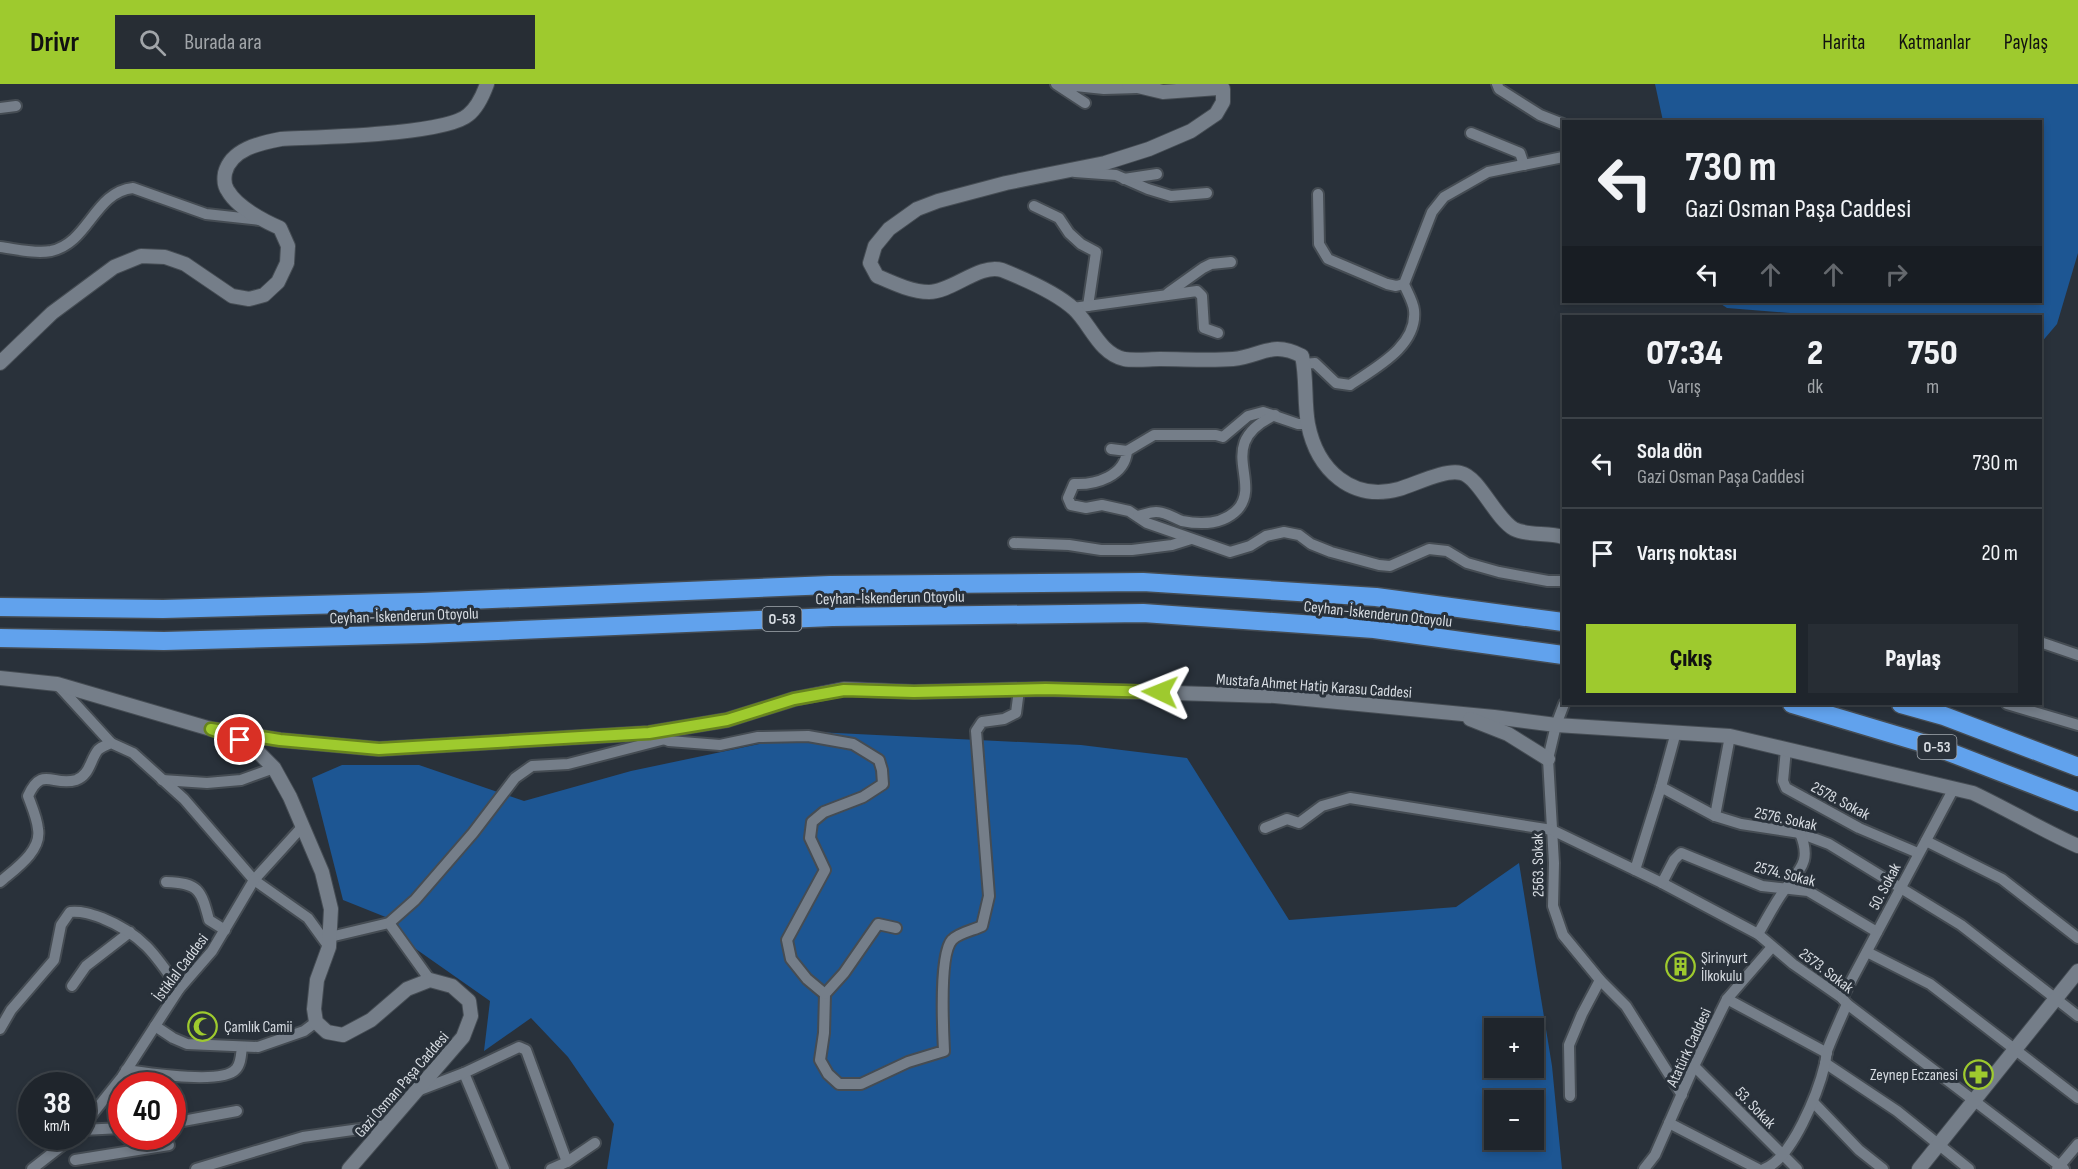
<!DOCTYPE html>
<html lang="tr">
<head>
<meta charset="utf-8">
<style>
	:root { --surface:#1f252c; --page:#272d34; --text:#f1f3f6; --muted:#a1a5a9; --line:#3c4248; --accent:#9eca2e }
	body { margin:0; font-family:"Sofia Sans Condensed",sans-serif; background:var(--page); color:var(--text); height:100vh; display:flex; flex-direction:column; font-size:22px; white-space:nowrap }
	* { box-sizing:border-box; margin:0 }
	p { font-size:20px; color:var(--muted) }
	.icon { flex:none; width:33px; height:33px; fill:none; stroke:currentColor; stroke-width:2; stroke-linecap:round; stroke-linejoin:round }
	.map { position:relative; flex:1; overflow:hidden }
	.panel { position:absolute; left:1562px; top:231px; width:480px; height:390px; display:flex; flex-direction:column; background:var(--surface); border-radius:0px; box-shadow:0 3px 9px #0003,0 0 0 2px var(--line) }
	.panel>* { flex:none }
	.banner { position:absolute; left:1562px; top:36px; width:480px; height:183px; border-radius:0px; box-shadow:0 3px 9px #0003,0 0 0 2px var(--line); background:#1f252c; color:var(--text); overflow:hidden }
	.controls { position:absolute; left:1484px; top:934px; display:grid; gap:12px }
	.controls a { display:grid; place-items:center; width:60px; height:60px; border-radius:0px; background:var(--surface); box-shadow:0 3px 9px #0003,0 0 0 2px var(--line); font-size:30px }
	.speed { position:absolute; left:18px; top:988px; display:flex; gap:12px; font-size:30px; font-weight:700; text-align:center }
	.speed>* { display:grid; place-content:center; width:78px; height:78px; border-radius:50%; background:var(--surface); box-shadow:0 3px 9px #0003,0 0 0 2px var(--line); line-height:1 }
	.speed small { font-size:15px; font-weight:400 }
	.speed .limit { border:9px solid #d22; background:#fff; color:#111 }
	.pin { position:absolute; display:grid; place-items:center; width:51px; height:51px; color:#fff; margin:-26px; border:3px solid #fff; border-radius:50%; box-shadow:0 2px 6px #0007 }
	.me { position:absolute; width:66px; margin:-33px; rotate:272deg; stroke-linejoin:round; filter:drop-shadow(0 0 4px #0008) }
	.turn { display:flex; align-items:center; gap:21px; height:126px; padding:0 24px; font-size:27px }
	.turn .icon { width:78px; height:78px; stroke-width:2.5 }
	.turn b { display:block; font-size:42px; line-height:51px }
	.lanes { display:flex; align-items:center; height:57px; padding:0 24px; background:#0003; justify-content:center; gap:30px; direction:ltr }
	.lanes .off { opacity:.35 }
	.eta { display:flex; justify-content:space-evenly; align-items:center; height:102px; text-align:center }
	.eta b { font-size:36px; font-weight:800; line-height:42px }
	.button { display:flex; gap:12px; margin-top:auto; padding:12px 24px }
	.button a { flex:1; height:69px; border-radius:0px; background:var(--accent); color:#111; font-size:24px; font-weight:800; line-height:69px; text-align:center }
	.button a+a { background:var(--page); color:var(--text) }
	ul { padding:0; list-style:none }
	li { display:flex; align-items:center; gap:18px; height:90px; padding:0 24px; border-top:2px solid var(--line) }
	li div { flex:1 }
	li b { display:block; font-size:22px }
	li em { font-style:normal }
	header { display:flex; align-items:center; gap:36px; box-sizing:border-box; height:84px; padding:0 30px; background:var(--accent); color:#111 }
	header strong { font-size:28px }
	nav { display:flex; gap:33px; margin-inline-start:auto; font-size:21px }
	.search { width:420px; height:54px; background:var(--page); display:flex; align-items:center; gap:15px; box-sizing:border-box; padding:0 21px; border-radius:0px; color:var(--muted); font-size:22px }
	.map>svg:first-child { display:block }
	.green { fill:#1d5693; fill-rule:evenodd }
	.lines { fill:none; stroke-linecap:round; stroke-linejoin:round }
	.minor-casing { stroke:#454c53; stroke-width:14 }
	.tertiary-casing { stroke:#454c53; stroke-width:16 }
	.motorway-casing { stroke:#454c53; stroke-width:21 }
	.minor { stroke:#757e89; stroke-width:10 }
	.tertiary { stroke:#757e89; stroke-width:14 }
	.motorway { stroke:#61a2ed; stroke-width:18 }
	.route-casing { stroke:#67831e; stroke-width:15 }
	.route { stroke:#9eca2e; stroke-width:10 }
	.labels { text-anchor:middle; stroke-width:6; stroke-linejoin:round; paint-order:stroke }
	.shield { fill:#29313a; stroke:#a3a9b0; stroke-width:1.5 }
	.shield-label { font-size:15px; font-weight:bold; fill:#d7dce2 }
	.street-label { font-size:16px; fill:#d7dce2; stroke:#29313a }
	.poi-label { font-size:16px; fill:#d7dce2; stroke:#29313a; text-anchor:start }
</style>
</head>
<body>
<header>
<strong>Drivr</strong>
<div class="search"><svg class="icon" aria-label="search" viewBox="0 0 24 24"><circle cx="10" cy="10" r="6"/><path d="M15 15l6 6"/></svg>Burada ara</div>
<nav><a>Harita</a><a>Katmanlar</a><a>Paylaş</a></nav>
</header>
<div class="map">
<svg width="2078" height="1085" viewBox="0 0 2078 1085">
	<rect width="100%" height="100%" fill="#29313a"/>
	<g class="green">
		<path d="M 1655,0 L 2078,0 L 2078,169 L 2057,240 L 2040,260 L 2040,232 L 1827,232 L 1727,224 L 1718,218 L 2040,218 L 2040,38 L 1663,37 Z"/>
		<path d="M 816,648 L 1081,661 L 1187,674 L 1289,836 L 1456,823 L 1519,779 L 1552,982 L 1562,1085 L 607,1085 L 614,1040 L 568,973 L 531,934 L 484,967 L 490,917 L 413,863 L 388,834 L 343,816 L 312,694 L 342,681 L 419,681 L 524,717 L 631,687 ZM 1494,945 L 1533,945 L 1533,984 L 1494,984 ZM 1494,1017 L 1533,1017 L 1533,1056 L 1494,1056 Z"/>
	</g>
	<g class="lines">
		<defs>
			<g id="minor">
				<path d="M 1497,0 L 1499,5 L 1540,31 L 1563,40"/>
				<path d="M 1085,19 L 1056,0 L 1104,5 L 1138,4"/>
				<path d="M 0,24 L 16,22"/>
				<path d="M 1471,49 L 1520,69 L 1524,81"/>
				<path d="M 1075,88 L 1116,91 L 1148,105 L 1171,112 L 1207,109"/>
				<path d="M 1124,95 L 1157,90"/>
				<path d="M 1318,110 L 1319,160 L 1328,175 L 1387,200 L 1396,202 L 1404,200"/>
				<path d="M 1034,122 L 1059,134 L 1069,149 L 1081,160 L 1096,168 L 1088,222"/>
				<path d="M 0,163 C 16,165 35,170 51,167 C 89,159 94,108 133,104 L 206,130 L 260,136"/>
				<path d="M 1168,209 L 1203,184 L 1211,180 L 1231,178"/>
				<path d="M 1073,224 L 1197,207 L 1202,212 L 1204,244 L 1218,249"/>
				<path d="M 1304,280 L 1315,279 L 1336,299 L 1350,301 C 1375,284 1418,262 1414,226 C 1413,217 1407,208 1404,200 L 1432,128 L 1444,113 L 1488,88 L 1563,73"/>
				<path d="M 1111,365 L 1127,367 C 1125,392 1096,401 1074,400 L 1068,414 L 1071,421 L 1086,424 L 1102,421 L 1129,427 L 1147,439 L 1230,468 L 1250,462 L 1266,452 L 1284,448 L 1299,451 L 1311,460 L 1331,468 L 1379,481 L 1390,482 L 1429,465 L 1447,467 L 1467,479 L 1499,488 L 1548,497 L 1563,497"/>
				<path d="M 1127,367 L 1154,351 L 1216,351 L 1223,353 L 1248,332 L 1263,328 L 1298,340 L 1308,340"/>
				<path d="M 1138,432 C 1144,431 1150,428 1156,428 C 1166,428 1174,434 1182,437 C 1202,441 1224,440 1238,425 C 1262,397 1214,359 1275,331"/>
				<path d="M 1014,459 L 1069,461 L 1101,466 L 1132,466 L 1172,461 L 1191,455"/>
				<path d="M 2040,558 L 2078,571"/>
				<path d="M 57,600 L 111,659"/>
				<path d="M 1564,620 L 1556,641 L 1548,675 L 1554,779 L 1553,822 L 1563,851 L 1600,896 L 1626,922 L 1682,1011"/>
				<path d="M 2007,620 L 2078,641"/>
				<path d="M 649,649 L 669,657 L 720,661 L 758,653 L 808,652 L 853,660 L 879,676 L 882,686 L 883,700 L 863,713 L 824,728 L 812,738 L 810,754 L 825,786 L 787,856 L 791,875 L 807,895 L 825,910 L 824,949 L 820,976 L 828,990 L 839,1000 L 861,1000 L 908,978 L 944,967 C 943,946 939,870 952,856 C 958,849 974,846 982,842 L 989,812 L 976,647 L 982,638 L 1004,635 L 1016,629 L 1019,606"/>
				<path d="M 1786,665 L 1783,697 L 1786,704 L 1859,744 L 1918,769"/>
				<path d="M 162,696 L 207,699 L 241,696 L 274,684"/>
				<path d="M 1661,703 L 1715,732 L 1741,740 L 1800,749 L 1829,760 L 1961,841 L 2078,932"/>
				<path d="M 1715,732 L 1730,652"/>
				<path d="M 1265,744 L 1287,735 L 1299,739 L 1322,722 L 1350,714 L 1552,746 L 1662,799 L 1758,850 L 1793,880 L 1842,914 L 1847,920 L 2064,1085"/>
				<path d="M 1926,757 L 2002,795 L 2078,854"/>
				<path d="M 1635,786 L 1661,703 L 1676,648"/>
				<path d="M 0,798 C 15,785 42,767 38,745 C 37,734 32,723 28,712 C 42,681 53,703 76,696 C 90,691 90,676 98,666 C 101,663 107,661 111,659 L 133,669 L 184,715 L 254,796 L 308,834 L 329,863"/>
				<path d="M 166,798 C 199,799 201,806 209,836 L 225,846"/>
				<path d="M 1662,799 L 1674,776 L 1681,769 L 1762,802 L 1808,807 L 1877,848"/>
				<path d="M 389,839 L 430,896"/>
				<path d="M 1758,850 C 1767,835 1775,818 1786,804 C 1802,783 1811,776 1800,749"/>
				<path d="M 330,853 L 389,839 L 415,816 L 473,749 L 515,694 L 532,682 L 568,680 L 665,655"/>
				<path d="M 1867,868 L 1930,900 L 2078,1014"/>
				<path d="M 72,902 L 86,882 L 130,848"/>
				<path d="M 825,910 L 844,889 L 878,840 L 896,844"/>
				<path d="M 1842,914 L 1954,704"/>
				<path d="M 1727,915 L 1827,969"/>
				<path d="M 155,942 L 173,954 L 187,960 L 258,963 L 304,947 L 316,938"/>
				<path d="M 0,945 L 11,926 L 54,876 L 61,841 L 70,828 C 82,827 91,830 102,834 C 142,850 156,871 179,905"/>
				<path d="M 1825,979 L 1897,1027 L 1969,1085"/>
				<path d="M 1694,982 L 1797,1085"/>
				<path d="M 126,986 C 147,989 223,1001 236,985 C 241,980 241,970 242,963"/>
				<path d="M 464,989 L 504,1085"/>
				<path d="M 417,1007 L 464,989 L 519,963 L 526,966 L 567,1078"/>
				<path d="M 1570,1012 L 1569,961 L 1582,930 L 1600,896"/>
				<path d="M 1813,1018 L 1859,1066 L 1883,1085"/>
				<path d="M 172,1039 L 237,1027"/>
				<path d="M 1669,1039 L 1758,1085"/>
				<path d="M 82,1043 L 122,993 L 179,905 L 212,867 L 254,796 L 302,743"/>
				<path d="M 82,1046 L 122,1044"/>
				<path d="M 75,1076 L 169,1061"/>
				<path d="M 32,1085 L 73,1053"/>
				<path d="M 196,1085 L 303,1053 L 388,1041"/>
				<path d="M 551,1085 L 567,1078 L 595,1059"/>
				<path d="M 1644,1085 L 1655,1071 L 1694,982 L 1727,915 L 1772,863"/>
				<path d="M 1764,1085 C 1792,1075 1818,1009 1825,980 C 1826,976 1826,971 1827,967 C 1833,951 1840,936 1847,920"/>
				<path d="M 2057,1085 L 2078,1060"/>
			</g>
			<g id="tertiary">
				<path d="M 1129,0 L 1163,8 L 1218,4 L 1223,5 L 1223,18 L 1216,30 L 1191,47 L 1149,65 L 1105,79 L 1006,99 L 938,117 L 917,125 L 889,145 L 875,162 L 870,179 L 877,192 C 893,199 912,208 929,208 C 952,208 980,179 1002,186 C 1022,194 1058,210 1074,225 C 1091,241 1099,269 1124,275 C 1135,277 1149,275 1160,275 C 1184,275 1209,277 1233,275 C 1262,272 1272,256 1302,272 C 1307,294 1304,318 1308,340 C 1317,386 1352,418 1399,405 C 1416,400 1445,385 1461,389 C 1479,393 1495,434 1514,445 C 1528,452 1548,448 1563,453"/>
				<path d="M 0,279 L 52,229 L 114,183 L 141,172 L 165,173 L 185,180 L 232,212 L 249,215 L 264,211 L 278,198 L 287,179 L 288,162 L 280,144 C 264,137 237,123 228,107 C 224,102 224,95 225,89 C 231,65 260,59 281,55 C 317,53 445,51 468,31 C 477,24 483,11 487,0"/>
				<path d="M 0,594 L 57,600 L 211,645 L 280,656 L 379,665 L 649,649 L 727,636 L 794,615 L 844,605 L 914,608 L 1045,605 L 1275,612 L 1494,633 L 1556,641 L 1730,652 L 1973,709 C 2009,726 2042,746 2078,762"/>
				<path d="M 1470,635 L 1508,650 L 1548,675"/>
				<path d="M 233,653 L 253,663 L 274,684 L 290,713 L 322,788 L 331,825 L 329,863 L 317,896 L 314,925 L 316,938 L 327,948 L 343,951 L 371,936 L 407,905 L 430,896 L 452,902 L 469,917 L 471,932 L 463,953 L 349,1085"/>
				<path d="M 1919,1085 L 2078,887"/>
			</g>
			<g id="motorway">
				<path d="M 0,523 L 163,525 L 421,518 L 830,501 L 1143,498 L 1376,513 L 1563,538"/>
				<path d="M 0,554 L 164,557 L 424,550 L 832,533 L 1143,529 L 1374,545 L 1563,571"/>
				<path d="M 1792,620 L 1936,663 L 2078,718"/>
				<path d="M 1901,620 L 1944,632 L 2078,683"/>
			</g>
		</defs>
		<use href="#minor" class="minor-casing"/>
		<use href="#tertiary" class="tertiary-casing"/>
		<use href="#motorway" class="motorway-casing"/>
		<use href="#minor" class="minor"/>
		<use href="#tertiary" class="tertiary"/>
		<use href="#motorway" class="motorway"/>
	</g>
	<g class="lines">
		<defs>
			<path id="route" d="M 240,656 L 211,645 L 280,656 L 379,665 L 649,649 L 727,636 L 794,615 L 844,606 L 914,608 L 1046,605 L 1160,608"/>
		</defs>
		<use href="#route" class="route-casing"/>
		<use href="#route" class="route"/>
	</g>
	<defs>
		<symbol id="building-ring" viewBox="-11 -11 22 22"><circle r="9.5" fill="#29313a" stroke="#9eca2e" stroke-width="1.5"/><path d="M-4-6H4V6H1V3H-1V6H-4ZM-2.5-4.3h1.7v1.8h-1.7ZM.8-4.3h1.7v1.8H.8ZM-2.5-1h1.7V.8h-1.7ZM.8-1h1.7V.8H.8Z" fill="#9eca2e"/></symbol>
		<symbol id="mosque-ring" viewBox="-11 -11 22 22"><circle r="9.5" fill="#29313a" stroke="#9eca2e" stroke-width="1.5"/><path d="M3.5-4.9A6 6 0 1 0 3.5 4.9A5 5 0 1 1 3.5-4.9Z" fill="#9eca2e"/></symbol>
		<symbol id="pharmacy-ring" viewBox="-11 -11 22 22"><circle r="9.5" fill="#29313a" stroke="#9eca2e" stroke-width="1.5"/><path d="M-2-6h4v4h4v4h-4v4h-4v-4h-4v-4h4Z" fill="#9eca2e"/></symbol>
	</defs>
	<g fill-rule="evenodd">
		<use href="#building-ring" x="1664" y="866" width="33" height="33"/>
		<use href="#mosque-ring" x="186" y="926" width="33" height="33"/>
		<use href="#pharmacy-ring" x="1962" y="974" width="33" height="33"/>
	</g>
	<g class="labels">
		<g class="shield">
			<rect x="762.5" y="523" width="39" height="24" rx="4.5"/>
			<rect x="1917.5" y="651" width="39" height="24" rx="4.5"/>
		</g>
		<g class="shield-label">
			<text x="782" y="540">O-53</text>
			<text x="1937" y="668">O-53</text>
		</g>
		<g class="street-label">
			<text transform="translate(890 513) rotate(-1)" y="6">Ceyhan-İskenderun Otoyolu</text>
			<text transform="translate(1378 529) rotate(6)" y="6">Ceyhan-İskenderun Otoyolu</text>
			<text transform="translate(404 531) rotate(-2)" y="6">Ceyhan-İskenderun Otoyolu</text>
			<text transform="translate(1314 601) rotate(4)" y="6">Mustafa Ahmet Hatip Karasu Caddesi</text>
			<text transform="translate(1841 716) rotate(28)" y="6">2578. Sokak</text>
			<text transform="translate(1786 734) rotate(12)" y="6">2576. Sokak</text>
			<text transform="translate(1537 781) rotate(-91)" y="6">2563. Sokak</text>
			<text transform="translate(1785 789) rotate(14)" y="6">2574. Sokak</text>
			<text transform="translate(1884 802) rotate(-62)" y="6">50. Sokak</text>
			<text transform="translate(180 883) rotate(-53)" y="6">İstiklal Caddesi</text>
			<text transform="translate(1827 886) rotate(37)" y="6">2573. Sokak</text>
			<text transform="translate(1688 963) rotate(-65)" y="6">Atatürk Caddesi</text>
			<text transform="translate(401 1000) rotate(-49)" y="6">Gazi Osman Paşa Caddesi</text>
			<text transform="translate(1756 1023) rotate(46)" y="6">53. Sokak</text>
		</g>
		<g class="poi-label">
			<text x="1701" y="879">Şirinyurt<tspan x="1701" dy="18">İlkokulu</tspan></text>
			<text x="224" y="948">Çamlık Camii</text>
			<text x="1958" y="996" text-anchor="end">Zeynep Eczanesi</text>
		</g>
	</g>
</svg>
<div class="controls">
<a>+</a>
<a>−</a>
</div>
<div class="speed"><div>38<small>km/h</small></div><div class="limit">40</div></div>
<div class="pin" style="left:240px;top:656px;background:#d93025"><svg class="icon" aria-label="arrive" viewBox="0 0 24 24"><path d="M6 21V4h12l-3 4 3 4H6"/></svg></div>
<svg class="me" style="left:1160px;top:608px" viewBox="-20 -20 40 40"><path d="M0-17L14 15 0 8-14 15z" fill="#9eca2e" stroke="#fff" stroke-width="4"/></svg>
<div class="banner">
<div class="turn"><svg class="icon" aria-label="left" viewBox="0 0 24 24"><path d="M17 20v-9H6M10 6l-5 5 5 5"/></svg><div><b>730 m</b>Gazi Osman Paşa Caddesi</div></div>
<div class="lanes"><svg class="icon" aria-label="left" viewBox="0 0 24 24"><path d="M17 20v-9H6M10 6l-5 5 5 5"/></svg><svg class="icon off" aria-label="ahead" viewBox="0 0 24 24"><path d="M12 20V5M6 11l6-6 6 6"/></svg><svg class="icon off" aria-label="ahead" viewBox="0 0 24 24"><path d="M12 20V5M6 11l6-6 6 6"/></svg><svg class="icon off" aria-label="right" viewBox="0 0 24 24"><path d="M7 20v-9h11M14 6l5 5-5 5"/></svg></div>
</div>
<section class="panel">
<div class="eta">
<div><b>07:34</b><p>Varış</p></div>
<div><b>2</b><p>dk</p></div>
<div><b>750</b><p>m</p></div>
</div>
<ul>
<li><svg class="icon" aria-label="left" viewBox="0 0 24 24"><path d="M17 20v-9H6M10 6l-5 5 5 5"/></svg><div><b>Sola dön</b><p>Gazi Osman Paşa Caddesi</p></div><em>730 m</em></li>
<li><svg class="icon" aria-label="arrive" viewBox="0 0 24 24"><path d="M6 21V4h12l-3 4 3 4H6"/></svg><div><b>Varış noktası</b></div><em>20 m</em></li>
</ul>
<div class="button"><a>Çıkış</a><a>Paylaş</a></div>
</section>
</div>
</body>
</html>
